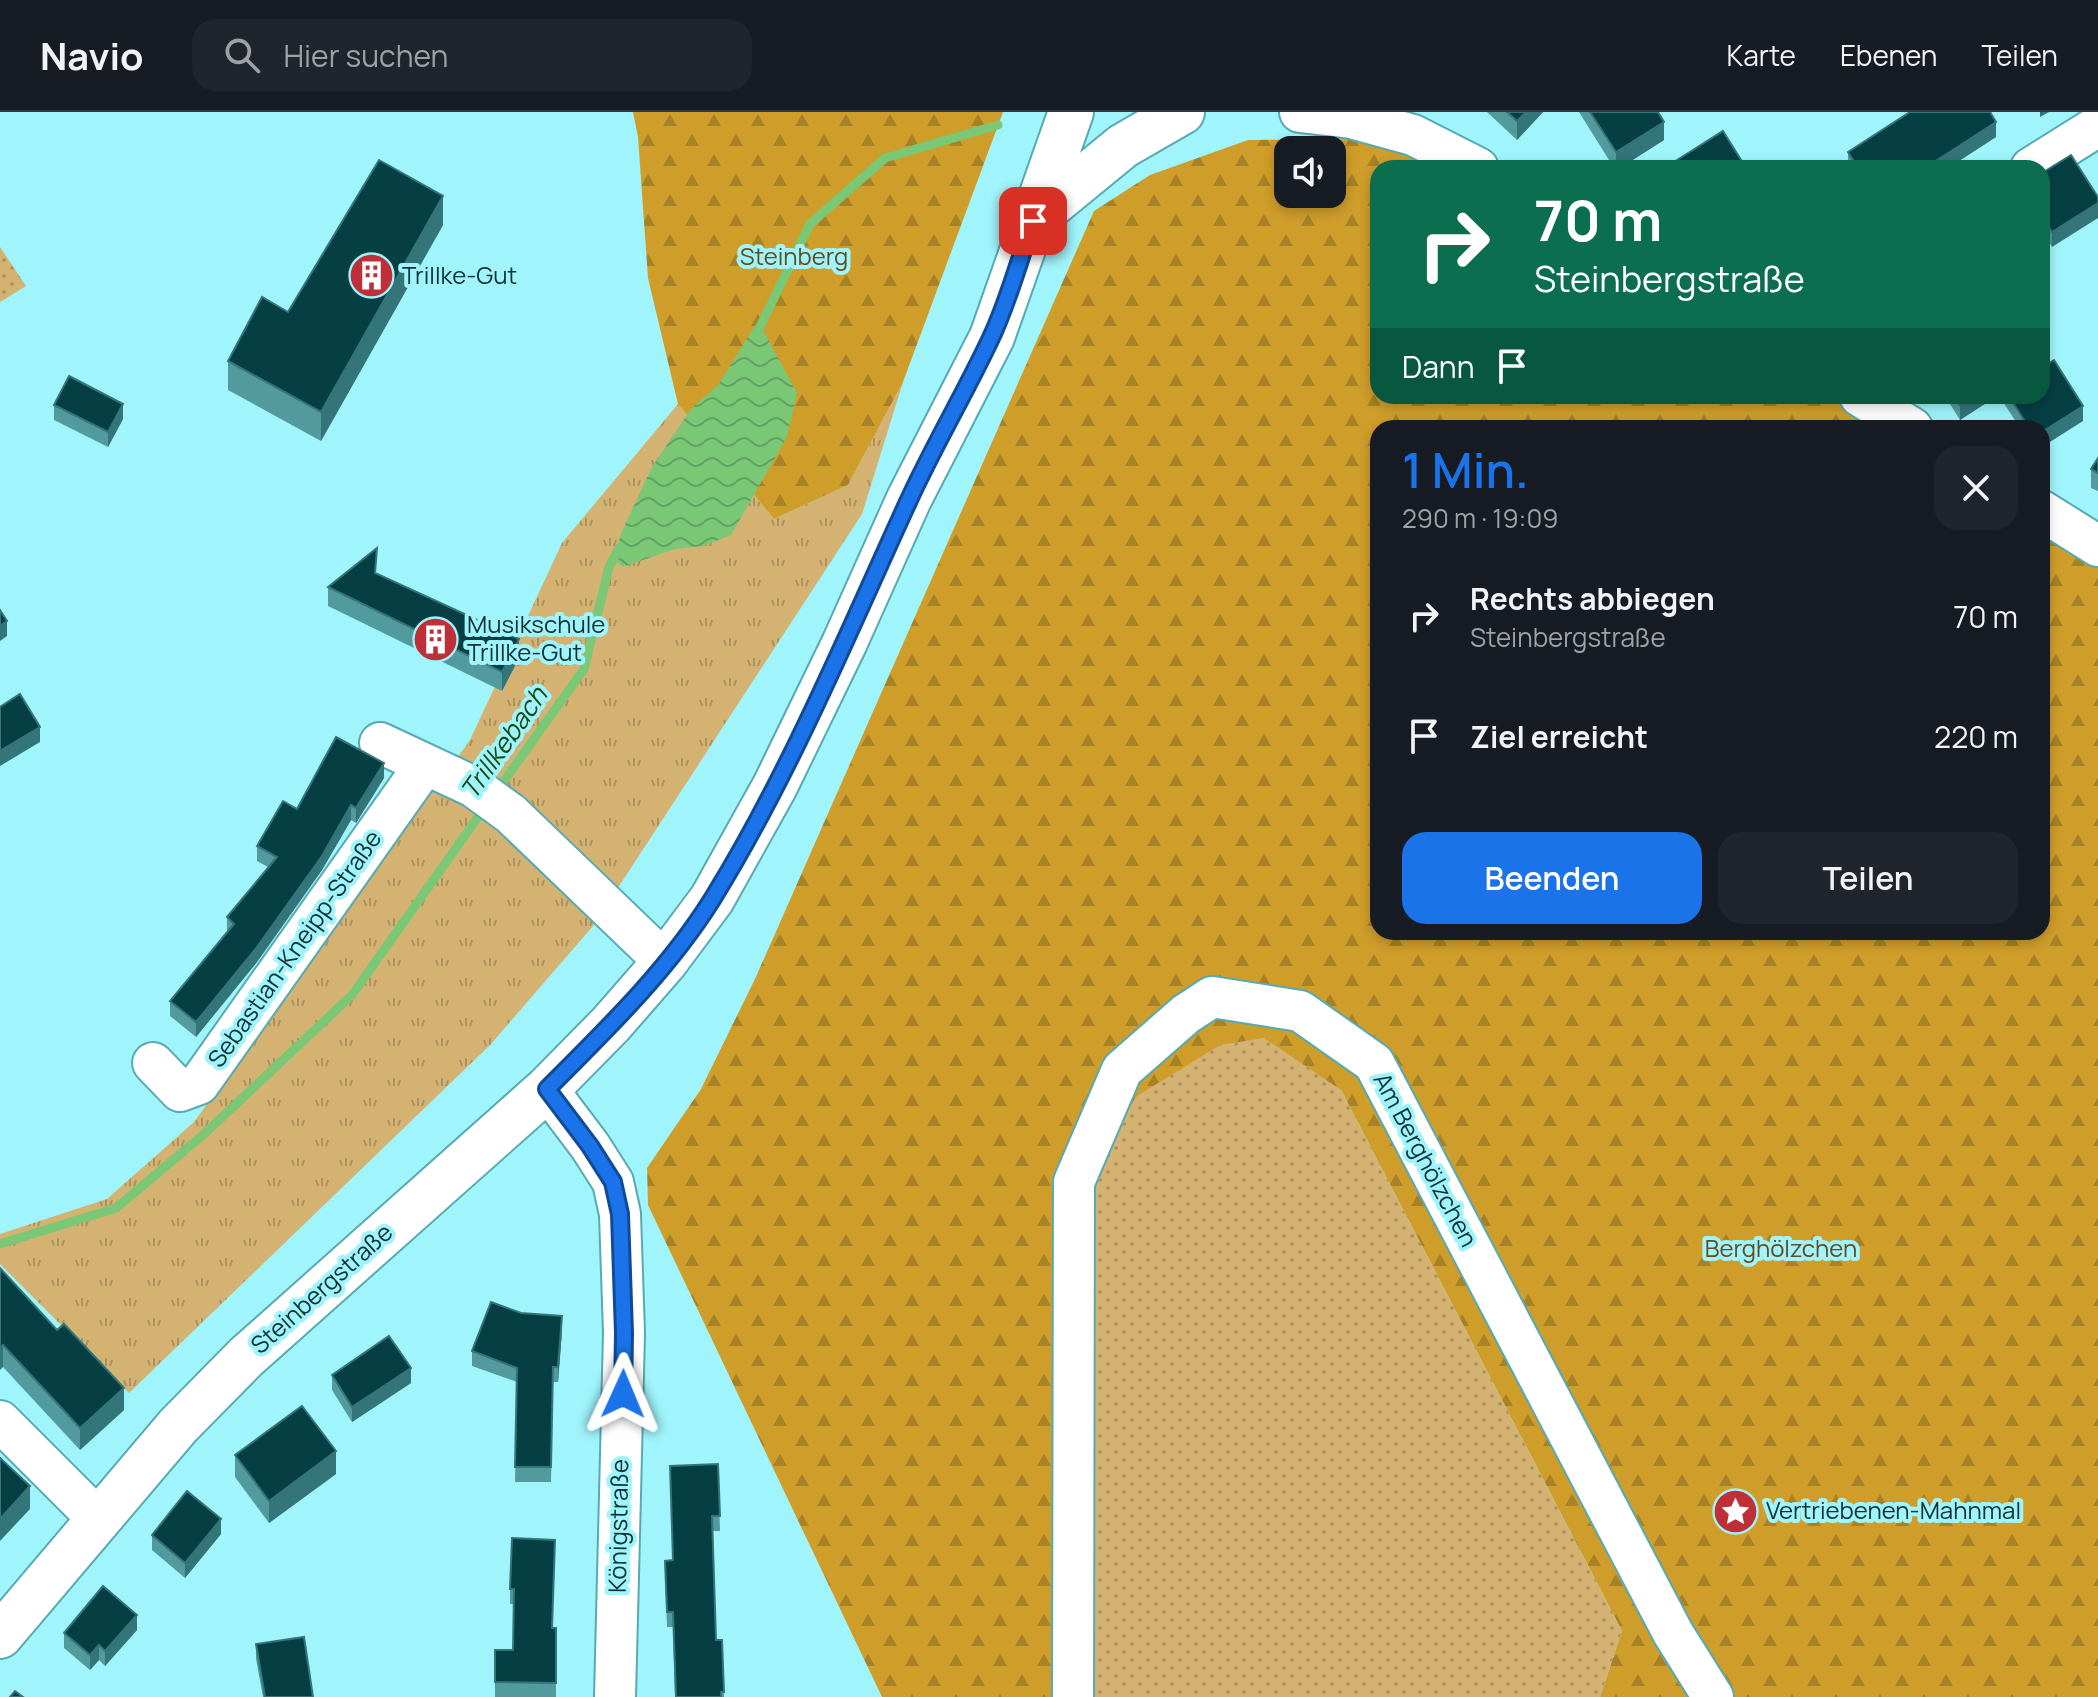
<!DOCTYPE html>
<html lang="de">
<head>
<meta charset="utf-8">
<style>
	:root { --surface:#171b24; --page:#20242c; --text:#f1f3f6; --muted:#9ea1a6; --line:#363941; --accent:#1a73e8 }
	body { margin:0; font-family:Manrope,sans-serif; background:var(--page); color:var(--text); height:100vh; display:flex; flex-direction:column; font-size:30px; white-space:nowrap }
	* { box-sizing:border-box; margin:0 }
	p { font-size:26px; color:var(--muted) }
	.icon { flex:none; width:44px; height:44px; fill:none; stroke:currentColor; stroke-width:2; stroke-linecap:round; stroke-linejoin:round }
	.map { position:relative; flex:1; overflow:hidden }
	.sheet { position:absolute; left:1370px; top:308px; width:680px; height:520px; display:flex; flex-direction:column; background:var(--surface); border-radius:24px; box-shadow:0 4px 12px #0003 }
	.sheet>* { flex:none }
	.top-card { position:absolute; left:1370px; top:48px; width:680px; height:244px; border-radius:24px; box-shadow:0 4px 12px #0003; background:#0b6e4f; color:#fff; overflow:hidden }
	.buttons { position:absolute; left:1274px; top:24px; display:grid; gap:16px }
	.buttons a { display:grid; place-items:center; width:72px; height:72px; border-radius:16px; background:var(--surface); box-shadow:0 4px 12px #0003; font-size:40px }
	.pin { position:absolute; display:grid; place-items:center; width:68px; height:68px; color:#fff; margin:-34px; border-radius:16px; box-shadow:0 4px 12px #0006 }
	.me { position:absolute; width:88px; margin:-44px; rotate:1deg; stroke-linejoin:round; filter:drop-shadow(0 0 6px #0008) }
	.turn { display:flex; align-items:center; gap:28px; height:168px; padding:0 32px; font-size:36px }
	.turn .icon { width:104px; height:104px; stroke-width:2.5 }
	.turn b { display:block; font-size:56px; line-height:68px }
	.then { display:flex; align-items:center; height:76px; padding:0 32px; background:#0003; gap:16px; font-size:30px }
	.round { display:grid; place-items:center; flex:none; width:84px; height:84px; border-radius:24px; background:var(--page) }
	.overview { display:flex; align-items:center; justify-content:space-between; height:136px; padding:0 32px }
	h1 { font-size:48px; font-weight:600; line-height:60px; color:var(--accent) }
	.button { display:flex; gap:16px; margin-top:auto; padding:16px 32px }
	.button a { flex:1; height:92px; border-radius:24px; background:var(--accent); color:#fff; font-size:32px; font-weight:600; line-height:92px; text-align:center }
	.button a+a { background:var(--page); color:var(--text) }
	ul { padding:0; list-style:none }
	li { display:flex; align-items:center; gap:24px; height:120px; padding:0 32px }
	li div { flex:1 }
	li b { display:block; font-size:30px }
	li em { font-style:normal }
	header { display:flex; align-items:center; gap:48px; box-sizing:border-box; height:112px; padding:0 40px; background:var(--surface); border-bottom:2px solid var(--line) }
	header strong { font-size:38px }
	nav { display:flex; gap:44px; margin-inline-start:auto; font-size:28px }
	.search { width:560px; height:72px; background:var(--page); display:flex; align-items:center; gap:20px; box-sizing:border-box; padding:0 28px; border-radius:24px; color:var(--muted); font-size:30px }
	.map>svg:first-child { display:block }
	.grass { fill:url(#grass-tufts) }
	.forest { fill:url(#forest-firs); fill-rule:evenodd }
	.park { fill:url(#park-dots) }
	.water { fill:url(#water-waves) }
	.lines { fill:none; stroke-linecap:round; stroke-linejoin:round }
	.stream { stroke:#7ac776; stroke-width:9 }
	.minor-casing { stroke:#57aab2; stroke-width:44 }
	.major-casing { stroke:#57aab2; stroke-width:48 }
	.minor { stroke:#fff; stroke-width:40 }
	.major { stroke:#fff; stroke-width:44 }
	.wall { fill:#539a9f }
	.shaded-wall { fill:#34757a }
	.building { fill:#063f43; stroke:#34757a; stroke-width:2 }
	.route-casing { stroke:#114b97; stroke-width:20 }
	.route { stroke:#1a73e8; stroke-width:14 }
	.labels { text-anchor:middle; stroke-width:8; stroke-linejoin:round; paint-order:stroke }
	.park-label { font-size:24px; fill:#614c21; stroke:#a0f4fb }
	.poi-label { font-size:24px; fill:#0e3235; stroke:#a0f4fb; text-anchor:start }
	.street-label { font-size:24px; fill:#0e3235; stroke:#a0f4fb }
	.water-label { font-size:26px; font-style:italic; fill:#174b16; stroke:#a0f4fb }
</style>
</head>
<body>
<header>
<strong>Navio</strong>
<div class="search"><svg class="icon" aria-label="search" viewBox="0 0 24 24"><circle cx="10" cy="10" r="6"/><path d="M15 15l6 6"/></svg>Hier suchen</div>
<nav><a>Karte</a><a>Ebenen</a><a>Teilen</a></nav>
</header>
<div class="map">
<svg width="2098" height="1585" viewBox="0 0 2098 1585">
	<defs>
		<pattern id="grass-tufts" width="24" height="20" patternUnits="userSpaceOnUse" patternTransform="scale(2)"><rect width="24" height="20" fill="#d3b272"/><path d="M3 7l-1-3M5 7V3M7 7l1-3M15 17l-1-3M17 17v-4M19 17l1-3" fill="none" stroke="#aa915e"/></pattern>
		<pattern id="forest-firs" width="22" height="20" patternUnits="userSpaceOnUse" patternTransform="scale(2)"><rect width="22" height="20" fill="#cf9d2a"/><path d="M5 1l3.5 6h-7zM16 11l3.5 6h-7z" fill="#a68125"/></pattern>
		<pattern id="park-dots" width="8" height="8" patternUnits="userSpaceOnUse" patternTransform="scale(2)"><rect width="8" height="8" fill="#d3b272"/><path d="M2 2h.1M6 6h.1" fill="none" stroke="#aa915e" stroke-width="1.8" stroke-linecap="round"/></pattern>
		<pattern id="water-waves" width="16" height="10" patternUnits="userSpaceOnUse" patternTransform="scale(2)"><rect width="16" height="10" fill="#7ac776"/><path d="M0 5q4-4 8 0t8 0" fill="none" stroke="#62a262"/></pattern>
	</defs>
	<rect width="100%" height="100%" fill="#a0f4fb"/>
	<path class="grass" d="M 903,270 L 862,402 L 593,814 L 490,933 L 129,1281 L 0,1152 L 0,1122 L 107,1087 L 194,1010 L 470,628 L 562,431 L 678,292 L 774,407 L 848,373 Z"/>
	<g class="forest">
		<path d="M 633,0 L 1003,0 L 903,270 L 848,373 L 774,407 L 678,292 L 648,166 L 638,25 Z"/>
		<path d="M 1398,27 L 1457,56 L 1378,56 L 1378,284 L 1884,284 L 1933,316 L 1378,316 L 1378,820 L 2042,820 L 2042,388 L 2098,426 L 2098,1585 L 1600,1585 L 1622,1519 L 1341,978 L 1075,1585 L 882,1585 L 648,1093 L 647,1056 L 701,977 L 755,867 L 1094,99 L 1150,63 L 1248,28 ZM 1288,38 L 1332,38 L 1332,82 L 1288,82 Z"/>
	</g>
	<g class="park">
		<path d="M 0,135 L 26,174 L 0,190 Z"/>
		<path d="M 1264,926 L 1341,978 L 1622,1519 L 1600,1585 L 1075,1585 L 1075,1070 L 1137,984 L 1220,933 Z"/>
	</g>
	<path class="water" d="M 758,209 L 797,281 L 787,325 L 731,423 L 704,434 L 674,437 L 623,455 L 613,446 L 623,417 L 652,355 L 691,297 L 718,273 Z"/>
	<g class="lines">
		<g class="stream">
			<path d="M 756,223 L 810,112 L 885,46 L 998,13"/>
			<path d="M 496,680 L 584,557 L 609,455 L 619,436"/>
			<path d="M 0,1132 L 116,1096 L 203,1023 L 352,883 L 485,695"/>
		</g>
		<defs>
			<g id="minor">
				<path d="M 1300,0 L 1351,6 L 1413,23 L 1478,56"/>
				<path d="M 2031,56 L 2098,14"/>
				<path d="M 1860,284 L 1912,316"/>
				<path d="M 2042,399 L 2098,434"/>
				<path d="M 380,631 L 474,675 L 511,702 L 665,850"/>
				<path d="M 153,951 L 180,979 L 199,972 L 424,654"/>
				<path d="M 547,977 L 590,1034 L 613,1070 L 620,1102 L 624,1221 L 615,1585"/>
				<path d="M 0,1309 L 98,1407"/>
				<path d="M 1073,1585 L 1074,1070 L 1122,958 L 1186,902 L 1212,885 L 1300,899 L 1374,951 L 1673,1521 L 1713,1585"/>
			</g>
			<g id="major">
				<path d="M 1034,107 L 1123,34 L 1182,0"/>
				<path d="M 0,1524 L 178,1314 L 246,1245 L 547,977 L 611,912 L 665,850 L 712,787 L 775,674 L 844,532 L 909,387 L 992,225 L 1071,0"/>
			</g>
		</defs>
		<use href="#minor" class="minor-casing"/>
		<use href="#major" class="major-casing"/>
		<use href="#minor" class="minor"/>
		<use href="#major" class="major"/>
	</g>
	<g class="wall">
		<path d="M 1487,0 L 1543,0 L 1517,28 Z"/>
		<path d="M 1579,0 L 1658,0 L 1664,28 L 1620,56 L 1614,56 Z"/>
		<path d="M 1996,25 L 1948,56 L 1848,55 L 1848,40 Z"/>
		<path d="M 2071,43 L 2052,135 L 2042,119 L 2042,61 Z"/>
		<path d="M 443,113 L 321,329 L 228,278 L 228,249 L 288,200 Z"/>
		<path d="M 1945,284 L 1997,284 L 1960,308 Z"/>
		<path d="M 2005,284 L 2042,284 L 2083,309 L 2042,316 L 2020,316 L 2005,293 Z"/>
		<path d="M 54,293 L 123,307 L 108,335 L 54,308 Z"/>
		<path d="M 2098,346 L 2098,379 L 2091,376 L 2091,357 Z"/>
		<path d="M 376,461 L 519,546 L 502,579 L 328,494 L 328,475 Z"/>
		<path d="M 384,666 L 356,711 L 351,708 L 322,758 L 257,850 L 196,925 L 170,904 L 170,889 L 227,820 L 227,805 L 268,755 L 257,749 L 257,734 L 297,697 Z"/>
		<path d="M 0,1156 L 57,1218 L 124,1298 L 80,1338 L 3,1255 Z"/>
		<path d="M 562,1219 L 558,1270 L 553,1270 L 551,1370 L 515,1370 L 517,1270 L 472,1254 L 472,1239 Z"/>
		<path d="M 332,1263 L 411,1271 L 352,1310 L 332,1278 Z"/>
		<path d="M 235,1343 L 336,1362 L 269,1411 L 235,1365 Z"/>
		<path d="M 718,1352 L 720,1419 L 713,1419 L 716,1528 L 722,1528 L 724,1585 L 675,1585 L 673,1515 L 667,1515 L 665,1464 Z"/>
		<path d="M 221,1422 L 185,1466 L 152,1438 L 152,1423 Z"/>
		<path d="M 555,1443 L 552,1516 L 556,1516 L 556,1585 L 495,1585 L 495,1538 L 513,1538 L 514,1492 L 510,1492 L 510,1477 Z"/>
		<path d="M 137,1518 L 105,1554 L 99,1548 L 90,1558 L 64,1536 L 64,1521 Z"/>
		<path d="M 256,1532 L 313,1585 L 263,1585 L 256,1547 Z"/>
	</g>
	<g class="shaded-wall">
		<path d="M 1526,0 L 1543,0 L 1517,28 L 1517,9 Z"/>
		<path d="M 2040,0 L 2049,0 L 2040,5 Z"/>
		<path d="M 1664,10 L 1664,28 L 1620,56 L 1616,56 L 1616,40 Z"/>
		<path d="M 1996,10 L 1996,25 L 1948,56 L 1925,56 Z"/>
		<path d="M 443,84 L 443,113 L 321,329 L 321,300 Z"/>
		<path d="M 2098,91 L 2098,106 L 2052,135 L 2052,120 Z"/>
		<path d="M 1974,284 L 1997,284 L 1960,308 L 1960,293 Z"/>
		<path d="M 123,292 L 123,307 L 108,335 L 108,320 Z"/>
		<path d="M 2083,294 L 2083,309 L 2042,335 L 2042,320 Z"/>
		<path d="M 7,509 L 7,524 L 0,529 L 0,514 Z"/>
		<path d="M 519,527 L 519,546 L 502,579 L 502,560 Z"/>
		<path d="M 40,615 L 40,630 L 0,654 L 0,639 Z"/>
		<path d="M 384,651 L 384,666 L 356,711 L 356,696 Z"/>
		<path d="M 351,693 L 351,708 L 322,758 L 257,850 L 196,925 L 196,910 Z"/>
		<path d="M 562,1204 L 562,1219 L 558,1270 L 558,1255 Z"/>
		<path d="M 3,1233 L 3,1255 L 0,1258 L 0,1236 Z"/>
		<path d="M 411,1256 L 411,1271 L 352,1310 L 352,1295 Z"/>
		<path d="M 124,1276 L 124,1298 L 80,1338 L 80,1316 Z"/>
		<path d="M 336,1339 L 336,1362 L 269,1411 L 269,1389 Z"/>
		<path d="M 30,1374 L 30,1397 L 0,1429 L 0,1407 Z"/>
		<path d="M 221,1407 L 221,1422 L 185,1466 L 185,1451 Z"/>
		<path d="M 137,1503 L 137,1518 L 105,1554 L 105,1539 Z"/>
		<path d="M 99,1533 L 99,1548 L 90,1558 L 90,1543 Z"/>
	</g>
	<g class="building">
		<path d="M 1507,0 L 1526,0 L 1517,9 Z"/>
		<path d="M 1590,0 L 1658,0 L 1664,10 L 1616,40 Z"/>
		<path d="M 1910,0 L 1990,0 L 1996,10 L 1925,56 L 1858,56 L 1848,40 Z"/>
		<path d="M 1723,19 L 1746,56 L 1678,56 L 1674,50 Z"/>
		<path d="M 2071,43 L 2098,85 L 2098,91 L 2052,120 L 2042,104 L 2042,61 Z"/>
		<path d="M 379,48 L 443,84 L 321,300 L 228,249 L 262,185 L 288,200 Z"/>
		<path d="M 2054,248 L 2083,294 L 2042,320 L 2042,316 L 2029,316 L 2009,284 L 2042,284 L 2042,255 Z"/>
		<path d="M 69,264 L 123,292 L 108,320 L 54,293 Z"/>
		<path d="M 1955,284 L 1974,284 L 1960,293 Z"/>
		<path d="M 2098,346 L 2098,361 L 2091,357 Z"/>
		<path d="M 377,436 L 375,461 L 519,527 L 502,560 L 328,475 Z"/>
		<path d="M 0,498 L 7,509 L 0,514 Z"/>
		<path d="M 20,582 L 40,615 L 0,639 L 0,595 Z"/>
		<path d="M 336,625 L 384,651 L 356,696 L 351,693 L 322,744 L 257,835 L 196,910 L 170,889 L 234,812 L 227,805 L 277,745 L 257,734 L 283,689 L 297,697 Z"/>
		<path d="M 0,1156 L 57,1218 L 64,1212 L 124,1276 L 80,1316 L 3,1233 L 0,1236 Z"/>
		<path d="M 491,1190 L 521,1201 L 562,1204 L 558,1255 L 553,1255 L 551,1355 L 515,1355 L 517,1256 L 472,1239 Z"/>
		<path d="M 389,1224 L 411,1256 L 352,1295 L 332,1263 Z"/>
		<path d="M 302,1294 L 336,1339 L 269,1389 L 235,1343 Z"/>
		<path d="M 0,1346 L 30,1374 L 0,1407 Z"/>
		<path d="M 718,1352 L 720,1404 L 712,1404 L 716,1528 L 722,1528 L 724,1580 L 721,1580 L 721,1585 L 676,1585 L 673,1500 L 667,1500 L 665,1449 L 673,1448 L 670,1354 Z"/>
		<path d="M 187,1379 L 221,1407 L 185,1451 L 152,1423 Z"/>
		<path d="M 512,1426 L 555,1428 L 552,1516 L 556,1516 L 556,1571 L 495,1570 L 495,1538 L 513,1538 L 514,1477 L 510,1477 Z"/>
		<path d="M 103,1474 L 137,1503 L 105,1539 L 99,1533 L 90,1543 L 64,1521 Z"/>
		<path d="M 304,1525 L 313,1585 L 265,1585 L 256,1532 Z"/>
		<path d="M 15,1579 L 23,1585 L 10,1585 Z"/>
	</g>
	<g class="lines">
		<defs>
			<path id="route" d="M 623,1282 L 624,1221 L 620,1102 L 613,1070 L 590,1034 L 547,977 C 606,918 669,857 713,786 C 790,661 847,523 908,390 C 933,335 964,283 990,228 C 1008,191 1019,148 1033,109"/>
		</defs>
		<use href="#route" class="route-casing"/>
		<use href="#route" class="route"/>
	</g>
	<defs>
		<symbol id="building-disc" viewBox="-11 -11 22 22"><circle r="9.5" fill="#bf2f37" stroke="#a0f4fb"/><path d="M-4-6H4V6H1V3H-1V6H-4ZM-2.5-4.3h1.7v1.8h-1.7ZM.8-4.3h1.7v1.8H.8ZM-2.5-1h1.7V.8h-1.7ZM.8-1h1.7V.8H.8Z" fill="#fff"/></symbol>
		<symbol id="sight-disc" viewBox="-11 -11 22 22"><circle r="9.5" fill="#bf2f37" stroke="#a0f4fb"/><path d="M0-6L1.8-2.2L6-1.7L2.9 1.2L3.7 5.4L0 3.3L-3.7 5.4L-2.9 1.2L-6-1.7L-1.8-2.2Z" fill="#fff"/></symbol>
	</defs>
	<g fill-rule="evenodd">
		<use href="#building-disc" x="346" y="138" width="51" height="51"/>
		<use href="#building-disc" x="410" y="502" width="51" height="51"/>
		<use href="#sight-disc" x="1710" y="1374" width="51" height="51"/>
	</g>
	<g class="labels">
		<g class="park-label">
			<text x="794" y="153">Steinberg</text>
			<text x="1781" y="1145">Berghölzchen</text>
		</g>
		<g class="poi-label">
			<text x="402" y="172">Trillke-Gut</text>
			<text x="467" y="521">Musikschule<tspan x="467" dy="28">Trillke-Gut</tspan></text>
			<text x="1766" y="1407">Vertriebenen-Mahnmal</text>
		</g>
		<g class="street-label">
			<text transform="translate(295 837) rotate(-55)" y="8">Sebastian-Kneipp-Straße</text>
			<text transform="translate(1425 1048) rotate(62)" y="8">Am Berghölzchen</text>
			<text transform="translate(322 1177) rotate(-42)" y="8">Steinbergstraße</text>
			<text transform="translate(619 1414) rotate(-89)" y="8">Königstraße</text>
		</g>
		<g class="water-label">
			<text transform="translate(504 631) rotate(-55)" y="9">Trillkebach</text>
		</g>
	</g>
</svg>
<div class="buttons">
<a><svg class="icon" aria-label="sound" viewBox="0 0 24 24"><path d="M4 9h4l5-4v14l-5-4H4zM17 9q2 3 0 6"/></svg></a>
</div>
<div class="pin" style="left:1033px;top:109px;background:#d93025"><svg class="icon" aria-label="arrive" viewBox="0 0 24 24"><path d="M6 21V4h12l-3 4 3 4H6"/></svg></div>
<svg class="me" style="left:623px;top:1282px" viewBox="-20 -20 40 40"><path d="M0-17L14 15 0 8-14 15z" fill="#1a73e8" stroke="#fff" stroke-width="4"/></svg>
<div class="top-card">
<div class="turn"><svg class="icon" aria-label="right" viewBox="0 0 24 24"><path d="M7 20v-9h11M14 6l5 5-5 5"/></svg><div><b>70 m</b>Steinbergstraße</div></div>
<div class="then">Dann<svg class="icon" aria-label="arrive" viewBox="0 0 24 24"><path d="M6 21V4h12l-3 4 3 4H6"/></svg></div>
</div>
<section class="sheet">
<div class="overview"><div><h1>1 Min.</h1><p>290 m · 19:09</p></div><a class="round"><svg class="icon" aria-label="close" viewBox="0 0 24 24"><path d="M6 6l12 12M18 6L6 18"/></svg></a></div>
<ul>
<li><svg class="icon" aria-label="right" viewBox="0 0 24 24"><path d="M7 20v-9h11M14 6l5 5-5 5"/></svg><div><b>Rechts abbiegen</b><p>Steinbergstraße</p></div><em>70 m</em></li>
<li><svg class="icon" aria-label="arrive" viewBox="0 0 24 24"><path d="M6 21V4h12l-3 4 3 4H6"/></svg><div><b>Ziel erreicht</b></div><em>220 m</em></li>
</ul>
<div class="button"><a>Beenden</a><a>Teilen</a></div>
</section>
</div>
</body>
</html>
